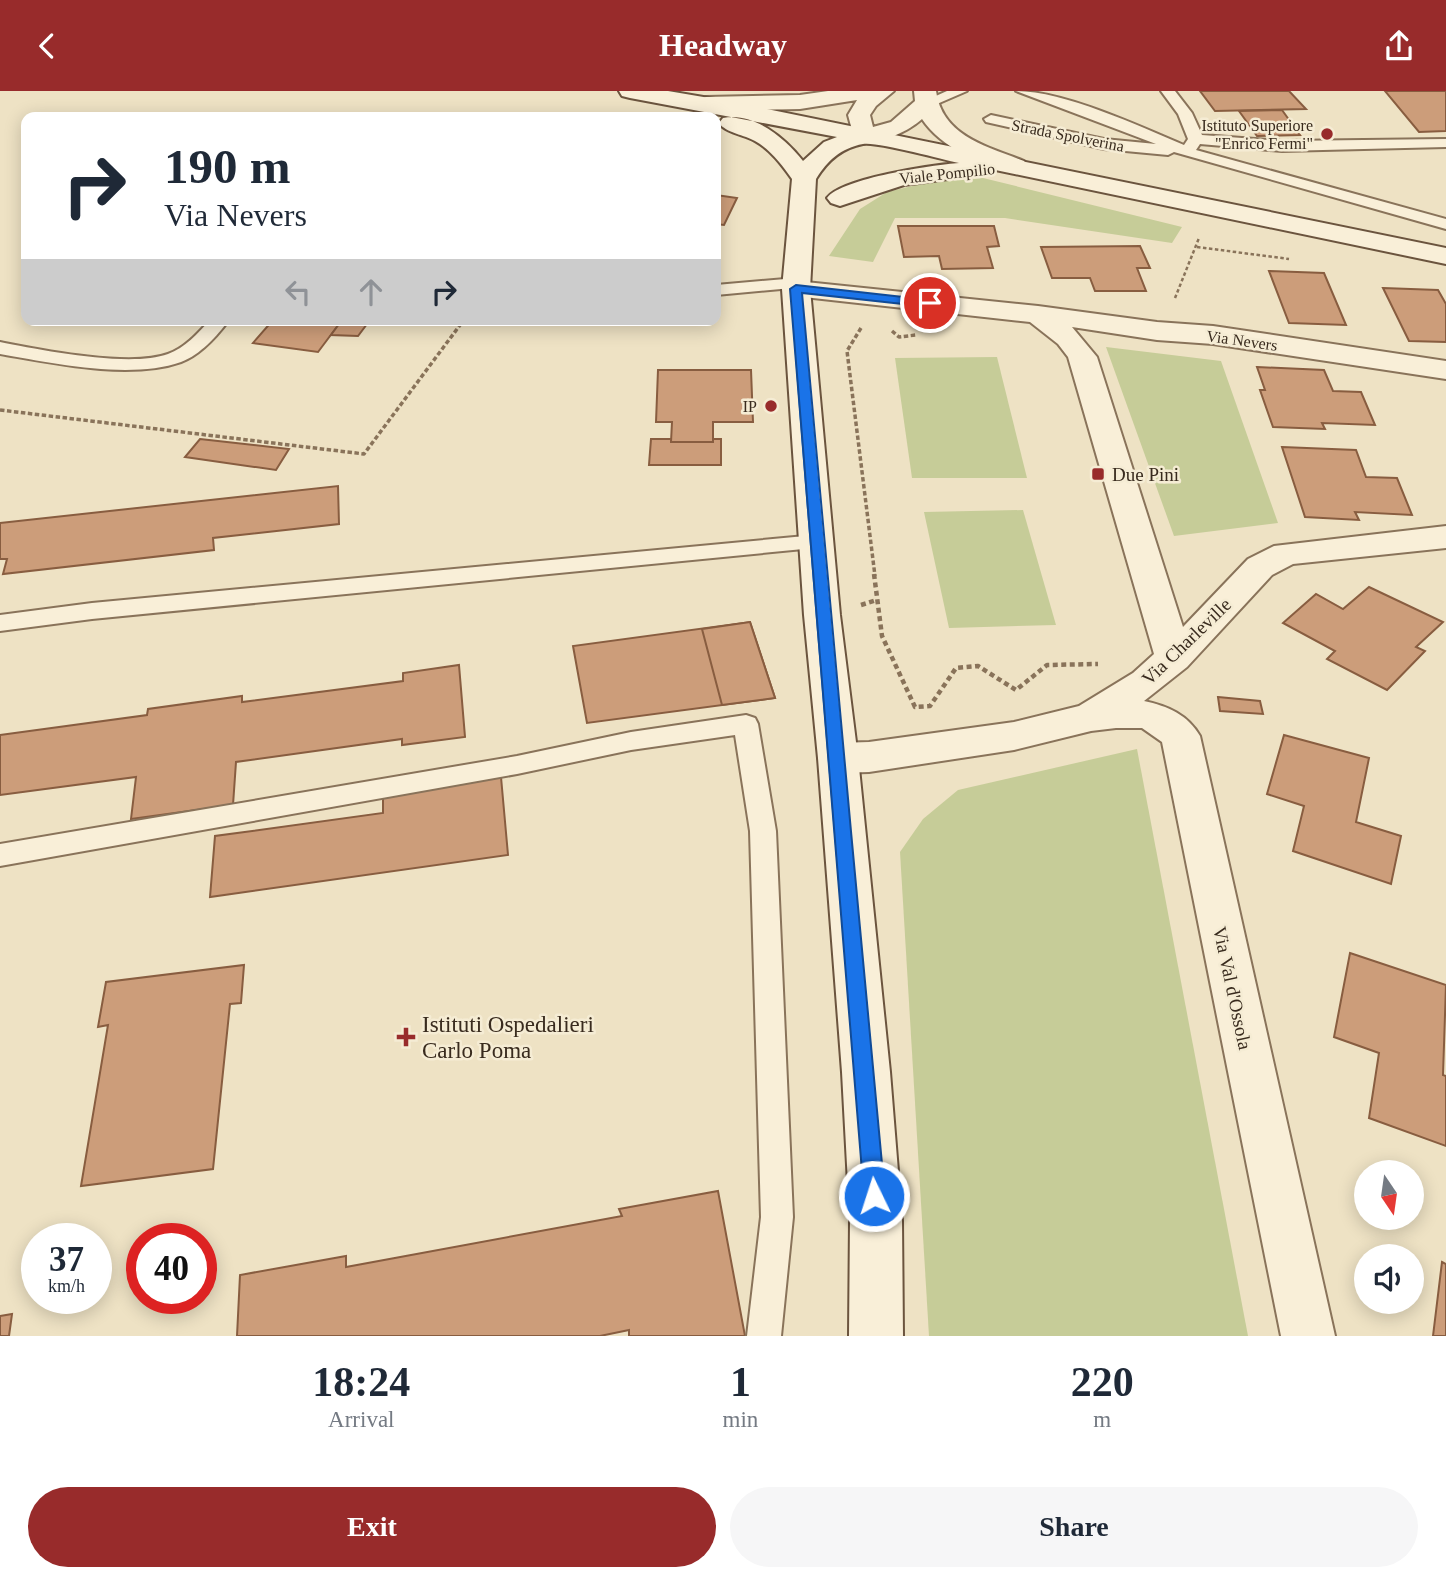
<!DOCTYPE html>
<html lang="en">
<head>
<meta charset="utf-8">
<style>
	:root { --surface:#fff; --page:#f6f6f7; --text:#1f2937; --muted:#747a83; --accent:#982b2b }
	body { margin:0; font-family:"Times New Roman",serif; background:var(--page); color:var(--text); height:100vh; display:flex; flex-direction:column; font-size:26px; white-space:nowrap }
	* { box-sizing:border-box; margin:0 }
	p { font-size:23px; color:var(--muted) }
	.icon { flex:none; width:38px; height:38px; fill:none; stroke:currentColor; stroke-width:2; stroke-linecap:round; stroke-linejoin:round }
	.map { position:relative; height:1245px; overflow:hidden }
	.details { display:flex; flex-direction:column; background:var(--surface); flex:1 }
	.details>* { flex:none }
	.guide { position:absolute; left:21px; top:21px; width:700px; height:214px; border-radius:14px; box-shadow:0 4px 18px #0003; background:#fff; color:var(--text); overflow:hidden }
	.needle { width:46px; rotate:167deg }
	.buttons { position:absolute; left:1354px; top:1069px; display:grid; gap:14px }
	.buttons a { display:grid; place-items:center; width:70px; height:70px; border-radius:50%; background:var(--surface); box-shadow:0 4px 18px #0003; font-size:35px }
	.speed { position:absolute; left:21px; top:1132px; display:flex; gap:14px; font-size:35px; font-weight:700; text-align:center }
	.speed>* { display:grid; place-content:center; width:91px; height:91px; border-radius:50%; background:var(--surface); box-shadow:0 4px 18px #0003; line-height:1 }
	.speed small { font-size:18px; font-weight:400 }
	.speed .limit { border:10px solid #d22; background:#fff; color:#111 }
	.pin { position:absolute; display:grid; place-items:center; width:60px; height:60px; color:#fff; margin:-30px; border:4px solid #fff; border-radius:50%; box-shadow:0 2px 7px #0007 }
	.me { position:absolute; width:77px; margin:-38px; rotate:356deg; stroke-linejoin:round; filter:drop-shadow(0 0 5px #0008) }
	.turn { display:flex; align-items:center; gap:24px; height:147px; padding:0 28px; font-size:32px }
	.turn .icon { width:91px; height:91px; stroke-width:2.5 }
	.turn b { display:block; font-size:49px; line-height:60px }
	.lanes { display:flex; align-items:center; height:66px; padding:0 28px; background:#0003; justify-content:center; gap:35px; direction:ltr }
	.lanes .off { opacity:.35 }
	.eta { display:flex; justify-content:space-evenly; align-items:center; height:119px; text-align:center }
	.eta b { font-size:42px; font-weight:600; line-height:49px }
	.primary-button { display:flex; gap:14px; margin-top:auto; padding:14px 28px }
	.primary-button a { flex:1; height:80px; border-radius:42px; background:var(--accent); color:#fff; font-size:28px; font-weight:600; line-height:80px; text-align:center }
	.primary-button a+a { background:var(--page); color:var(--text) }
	header { display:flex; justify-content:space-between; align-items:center; height:91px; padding:0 28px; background:var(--accent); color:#fff; font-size:32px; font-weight:600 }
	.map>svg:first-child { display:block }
	.green { fill:#c6cc98 }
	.building { fill:#cc9d7a; stroke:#885d40; stroke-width:2 }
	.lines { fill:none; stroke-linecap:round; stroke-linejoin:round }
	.lane-casing { stroke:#89735a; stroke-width:4 }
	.street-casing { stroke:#89735a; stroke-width:4 }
	.secondary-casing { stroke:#6b543e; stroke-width:4 }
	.path-far2 { stroke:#89735a; stroke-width:2.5; stroke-dasharray:3.5 2.5; stroke-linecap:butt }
	.path-far1 { stroke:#89735a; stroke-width:3.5; stroke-dasharray:4.5 2.5; stroke-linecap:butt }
	.path { stroke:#89735a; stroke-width:4.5; stroke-dasharray:5 3.5; stroke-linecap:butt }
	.lane { fill:#f9efd8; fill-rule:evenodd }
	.street { fill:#f9efd8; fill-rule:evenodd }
	.secondary { fill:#f9efd8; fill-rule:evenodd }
	.route { fill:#1a73e8; stroke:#114b97; stroke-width:2 }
	.poi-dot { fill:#982b2b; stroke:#f5ecd4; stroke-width:2.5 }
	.labels { text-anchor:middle; stroke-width:5; stroke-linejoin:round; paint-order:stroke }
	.far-poi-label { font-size:16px; fill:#392b1e; stroke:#f5ecd4; text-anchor:end }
	.far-street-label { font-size:16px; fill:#392b1e; stroke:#f5ecd4 }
	.poi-label { font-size:19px; fill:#392b1e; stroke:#f5ecd4; text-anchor:start }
	.street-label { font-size:19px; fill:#392b1e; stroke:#f5ecd4 }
	.near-poi-label { font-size:23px; fill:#392b1e; stroke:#f5ecd4; text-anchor:start }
</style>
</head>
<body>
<header><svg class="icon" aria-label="back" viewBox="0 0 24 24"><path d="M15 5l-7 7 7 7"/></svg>Headway<svg class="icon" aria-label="share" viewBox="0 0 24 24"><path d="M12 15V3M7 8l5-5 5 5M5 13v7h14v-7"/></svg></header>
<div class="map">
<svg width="1446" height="1245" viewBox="0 0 1446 1245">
	<rect width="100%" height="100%" fill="#eee2c4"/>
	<g class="green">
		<path d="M 983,87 L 1182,136 L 1172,152 L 1005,127 L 895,127 L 873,171 L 829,165 L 860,118 L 887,101 L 929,91 Z"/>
		<path d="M 1106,256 L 1221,270 L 1278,432 L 1174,445 Z"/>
		<path d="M 997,266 L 1027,387 L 912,387 L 895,267 Z"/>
		<path d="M 1023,419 L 1056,534 L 949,537 L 924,421 Z"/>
		<path d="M 1137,658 L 1248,1245 L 929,1245 L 900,761 L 923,728 L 958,699 Z"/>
	</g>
	<g class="building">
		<path d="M 1200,0 L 1289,0 L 1306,18 L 1215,20 Z"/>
		<path d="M 1385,0 L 1446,0 L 1446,40 L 1419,41 Z"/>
		<path d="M 1282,19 L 1300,44 L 1257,45 L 1239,20 Z"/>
		<path d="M 716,104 L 737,107 L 724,134 L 716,133 Z"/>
		<path d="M 898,135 L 994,135 L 999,155 L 987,156 L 993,177 L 942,178 L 939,165 L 904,166 Z"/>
		<path d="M 1140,155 L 1150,177 L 1137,177 L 1146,200 L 1095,200 L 1090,187 L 1052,187 L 1041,156 Z"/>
		<path d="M 1269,180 L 1324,182 L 1346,234 L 1289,232 Z"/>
		<path d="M 1383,197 L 1438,199 L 1446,213 L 1446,251 L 1409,250 Z"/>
		<path d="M 273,229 L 342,229 L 318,261 L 253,252 Z"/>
		<path d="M 342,229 L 370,229 L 358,245 L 331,244 Z"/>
		<path d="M 1257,276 L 1324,279 L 1333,300 L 1361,301 L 1375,334 L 1322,332 L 1325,338 L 1273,336 L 1260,299 L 1265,299 Z"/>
		<path d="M 658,279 L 751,279 L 753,331 L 713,331 L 713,351 L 671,351 L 672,331 L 656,331 Z"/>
		<path d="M 200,348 L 289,358 L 276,379 L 185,366 Z"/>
		<path d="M 651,348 L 671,348 L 671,351 L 713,351 L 713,348 L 721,348 L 721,374 L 649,374 Z"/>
		<path d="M 1282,356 L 1356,359 L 1366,386 L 1397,387 L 1412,424 L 1355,421 L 1359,429 L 1305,426 Z"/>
		<path d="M 338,395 L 339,433 L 213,447 L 214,459 L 3,483 L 7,468 L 0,468 L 0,432 Z"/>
		<path d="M 1369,496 L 1443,531 L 1416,556 L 1425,560 L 1387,599 L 1327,568 L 1335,560 L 1283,532 L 1316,503 L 1343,518 Z"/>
		<path d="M 750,531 L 775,607 L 587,632 L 573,555 Z"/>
		<path d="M 750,531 L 775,607 L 722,614 L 702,538 Z"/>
		<path d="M 459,574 L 465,646 L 402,654 L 402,648 L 236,671 L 233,714 L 131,728 L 136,686 L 0,704 L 0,644 L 147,624 L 148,618 L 242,605 L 242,611 L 403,590 L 403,582 Z"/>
		<path d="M 1218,606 L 1260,610 L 1263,623 L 1220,620 Z"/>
		<path d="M 1284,644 L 1369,667 L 1356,731 L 1401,745 L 1391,793 L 1293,760 L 1304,715 L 1267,703 Z"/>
		<path d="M 501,686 L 508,764 L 210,806 L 215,745 L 383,722 L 383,701 Z"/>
		<path d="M 1350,862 L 1446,894 L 1443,984 L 1446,985 L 1446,1055 L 1369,1027 L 1379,962 L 1334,946 Z"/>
		<path d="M 244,874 L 241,912 L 230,913 L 213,1078 L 81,1095 L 108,934 L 98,936 L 106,891 Z"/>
		<path d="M 718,1100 L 745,1245 L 629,1245 L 629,1239 L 600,1245 L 237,1245 L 240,1184 L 346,1165 L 346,1176 L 622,1125 L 619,1118 Z"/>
		<path d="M 1442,1171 L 1446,1173 L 1446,1245 L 1433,1245 Z"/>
		<path d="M 12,1223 L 9,1245 L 0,1245 L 0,1225 Z"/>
	</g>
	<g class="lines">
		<defs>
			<g id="lane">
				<path d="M 947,0 L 967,0 L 930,16 L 925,17 L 918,13 Z"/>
				<path d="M 1016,0 C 1064,0 1139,35 1184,54 L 1188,48 L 1178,23 L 1161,0 L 1175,0 L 1192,22 L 1202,44 L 1282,50 L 1446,48 L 1446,56 L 1282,60 L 1200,53 L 1196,59 L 1446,128 L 1446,138 L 1174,61 L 1168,64 L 1104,58 L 986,31 L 984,28 L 991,24 L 1104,48 L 1156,53 Z"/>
				<path d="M 797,187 L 803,188 L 806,192 L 803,196 L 716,204 L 716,194 Z"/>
				<path d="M 210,229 L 229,229 C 217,245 200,264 181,271 C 130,289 52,272 0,263 L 0,251 C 41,259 130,277 168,263 C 185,257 198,242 210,229 Z"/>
				<path d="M 816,444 L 824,446 L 827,451 L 824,456 L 92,528 L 0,540 L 0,524 L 92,512 Z"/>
				<path d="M 746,624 L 755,627 L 758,633 L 776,740 L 793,1126 L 781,1245 L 747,1245 L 761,1126 L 750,740 L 735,644 L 631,659 L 517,683 L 0,775 L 0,753 L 517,665 L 631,641 Z"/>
			</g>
			<g id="street">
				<path d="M 828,0 L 894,0 L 876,15 L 870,24 L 873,36 L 891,31 L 915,10 L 914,0 L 936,0 C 942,45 986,55 1024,70 L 1027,75 L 1024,80 L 1015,82 C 982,74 941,57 922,28 C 906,42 877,55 855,50 L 848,24 L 857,9 L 800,18 L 706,20 L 698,18 L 695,13 L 698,8 L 706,6 L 800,4 Z"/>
				<path d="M 796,190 L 1038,215 L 1157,231 L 1213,235 L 1446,270 L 1446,288 L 1213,253 L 1157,249 L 1072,236 L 1097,266 L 1183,536 L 1248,468 L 1274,455 L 1446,435 L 1446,457 L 1293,473 L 1272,484 L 1187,576 L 1144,610 C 1168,615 1188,624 1200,645 L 1335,1245 L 1281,1245 L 1162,651 L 1142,637 L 1116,637 L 1091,640 L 1014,659 L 869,681 L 838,682 L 824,677 L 818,667 L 824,657 L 838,652 L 869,651 L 1014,631 L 1079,615 L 1133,582 L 1154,563 L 1068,266 L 1058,253 L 1030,231 L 786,204 L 782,198 L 786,192 Z"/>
			</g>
			<path id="secondary" d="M 619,0 L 668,0 L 733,11 L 1446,157 L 1446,173 L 981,76 L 979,83 L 970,85 L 904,94 L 849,112 L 840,115 L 831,112 L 827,107 C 842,87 933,74 959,72 C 941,68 875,50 863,53 C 841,57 827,70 816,88 L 810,198 L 840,524 L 858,667 L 890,981 L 902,1130 L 903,1245 L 849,1245 L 850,1130 L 842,981 L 818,667 L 804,524 L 782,198 L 792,88 C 782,74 771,59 755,50 C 745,44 726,42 719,32 L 723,27 C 753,20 786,48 803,70 L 824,51 L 837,46 L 630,7 L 622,5 Z"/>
		</defs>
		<use href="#lane" class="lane-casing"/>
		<use href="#street" class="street-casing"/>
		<use href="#secondary" class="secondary-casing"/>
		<g class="path-far2">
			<path d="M 1197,156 L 1289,168"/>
			<path d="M 1175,207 L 1199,147"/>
		</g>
		<g class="path-far1">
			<path d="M 861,237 L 847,260 L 875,485"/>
			<path d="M 892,240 L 899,246 L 916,244"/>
			<path d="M 0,319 L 364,363 L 463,230 L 469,229"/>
		</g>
		<g class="path">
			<path d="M 874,483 L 882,545 L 915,616 L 930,615 L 956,577 L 978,575 L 1016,599 L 1047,574 L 1098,573"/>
			<path d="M 861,514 L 877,509"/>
		</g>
		<use href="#lane" class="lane"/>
		<use href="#street" class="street"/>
		<use href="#secondary" class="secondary"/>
	</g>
	<path class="route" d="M 796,194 L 930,209 L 936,212 L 930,216 L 802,202 C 827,503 858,804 885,1105 L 882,1112 L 874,1115 L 867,1112 L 864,1105 C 840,802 812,500 790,198 Z"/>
	<g class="poi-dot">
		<circle cx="1327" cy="43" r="7"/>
		<circle cx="771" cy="315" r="7"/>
		<rect x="1091" y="376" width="14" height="14" rx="3.5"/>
		<path d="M402.5 935.5h7v7h7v7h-7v7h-7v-7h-7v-7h7z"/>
	</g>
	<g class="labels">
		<g class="far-poi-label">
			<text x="1313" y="40">Istituto Superiore<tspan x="1313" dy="18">"Enrico Fermi"</tspan></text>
			<text x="757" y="321">IP</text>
		</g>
		<g class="far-street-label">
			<text transform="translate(1068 44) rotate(11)" y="6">Strada Spolverina</text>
			<text transform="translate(947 82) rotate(-6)" y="6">Viale Pompilio</text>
			<text transform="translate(1242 249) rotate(8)" y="6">Via Nevers</text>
		</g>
		<g class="poi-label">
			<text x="1112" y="390">Due Pini</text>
		</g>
		<g class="street-label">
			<text transform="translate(1186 550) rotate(-44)" y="7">Via Charleville</text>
			<text transform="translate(1233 897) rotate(78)" y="7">Via Val d'Ossola</text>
		</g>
		<g class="near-poi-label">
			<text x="422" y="941">Istituti Ospedalieri<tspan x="422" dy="26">Carlo Poma</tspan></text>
		</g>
	</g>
</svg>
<div class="buttons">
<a><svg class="needle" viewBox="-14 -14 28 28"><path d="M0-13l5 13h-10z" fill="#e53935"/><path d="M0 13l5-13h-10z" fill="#747a83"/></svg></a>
<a><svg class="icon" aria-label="sound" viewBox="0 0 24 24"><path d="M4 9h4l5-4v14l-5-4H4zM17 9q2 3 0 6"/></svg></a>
</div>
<div class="speed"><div>37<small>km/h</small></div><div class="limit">40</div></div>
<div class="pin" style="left:930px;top:212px;background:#d93025"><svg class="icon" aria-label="arrive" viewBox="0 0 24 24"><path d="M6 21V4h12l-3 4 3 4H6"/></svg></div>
<svg class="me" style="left:874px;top:1105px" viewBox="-20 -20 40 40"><circle r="17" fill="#1a73e8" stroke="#fff" stroke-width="3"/><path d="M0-11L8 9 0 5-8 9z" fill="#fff"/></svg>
<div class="guide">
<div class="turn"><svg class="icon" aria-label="right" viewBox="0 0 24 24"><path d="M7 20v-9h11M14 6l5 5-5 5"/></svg><div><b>190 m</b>Via Nevers</div></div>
<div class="lanes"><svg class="icon off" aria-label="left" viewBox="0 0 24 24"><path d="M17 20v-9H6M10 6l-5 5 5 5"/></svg><svg class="icon off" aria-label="ahead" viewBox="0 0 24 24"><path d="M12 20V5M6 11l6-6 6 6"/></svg><svg class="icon" aria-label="right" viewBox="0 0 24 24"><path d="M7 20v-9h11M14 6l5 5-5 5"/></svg></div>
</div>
</div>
<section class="details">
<div class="eta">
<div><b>18:24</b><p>Arrival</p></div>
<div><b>1</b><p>min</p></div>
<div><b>220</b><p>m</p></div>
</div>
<div class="primary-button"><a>Exit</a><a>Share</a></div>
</section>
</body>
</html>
